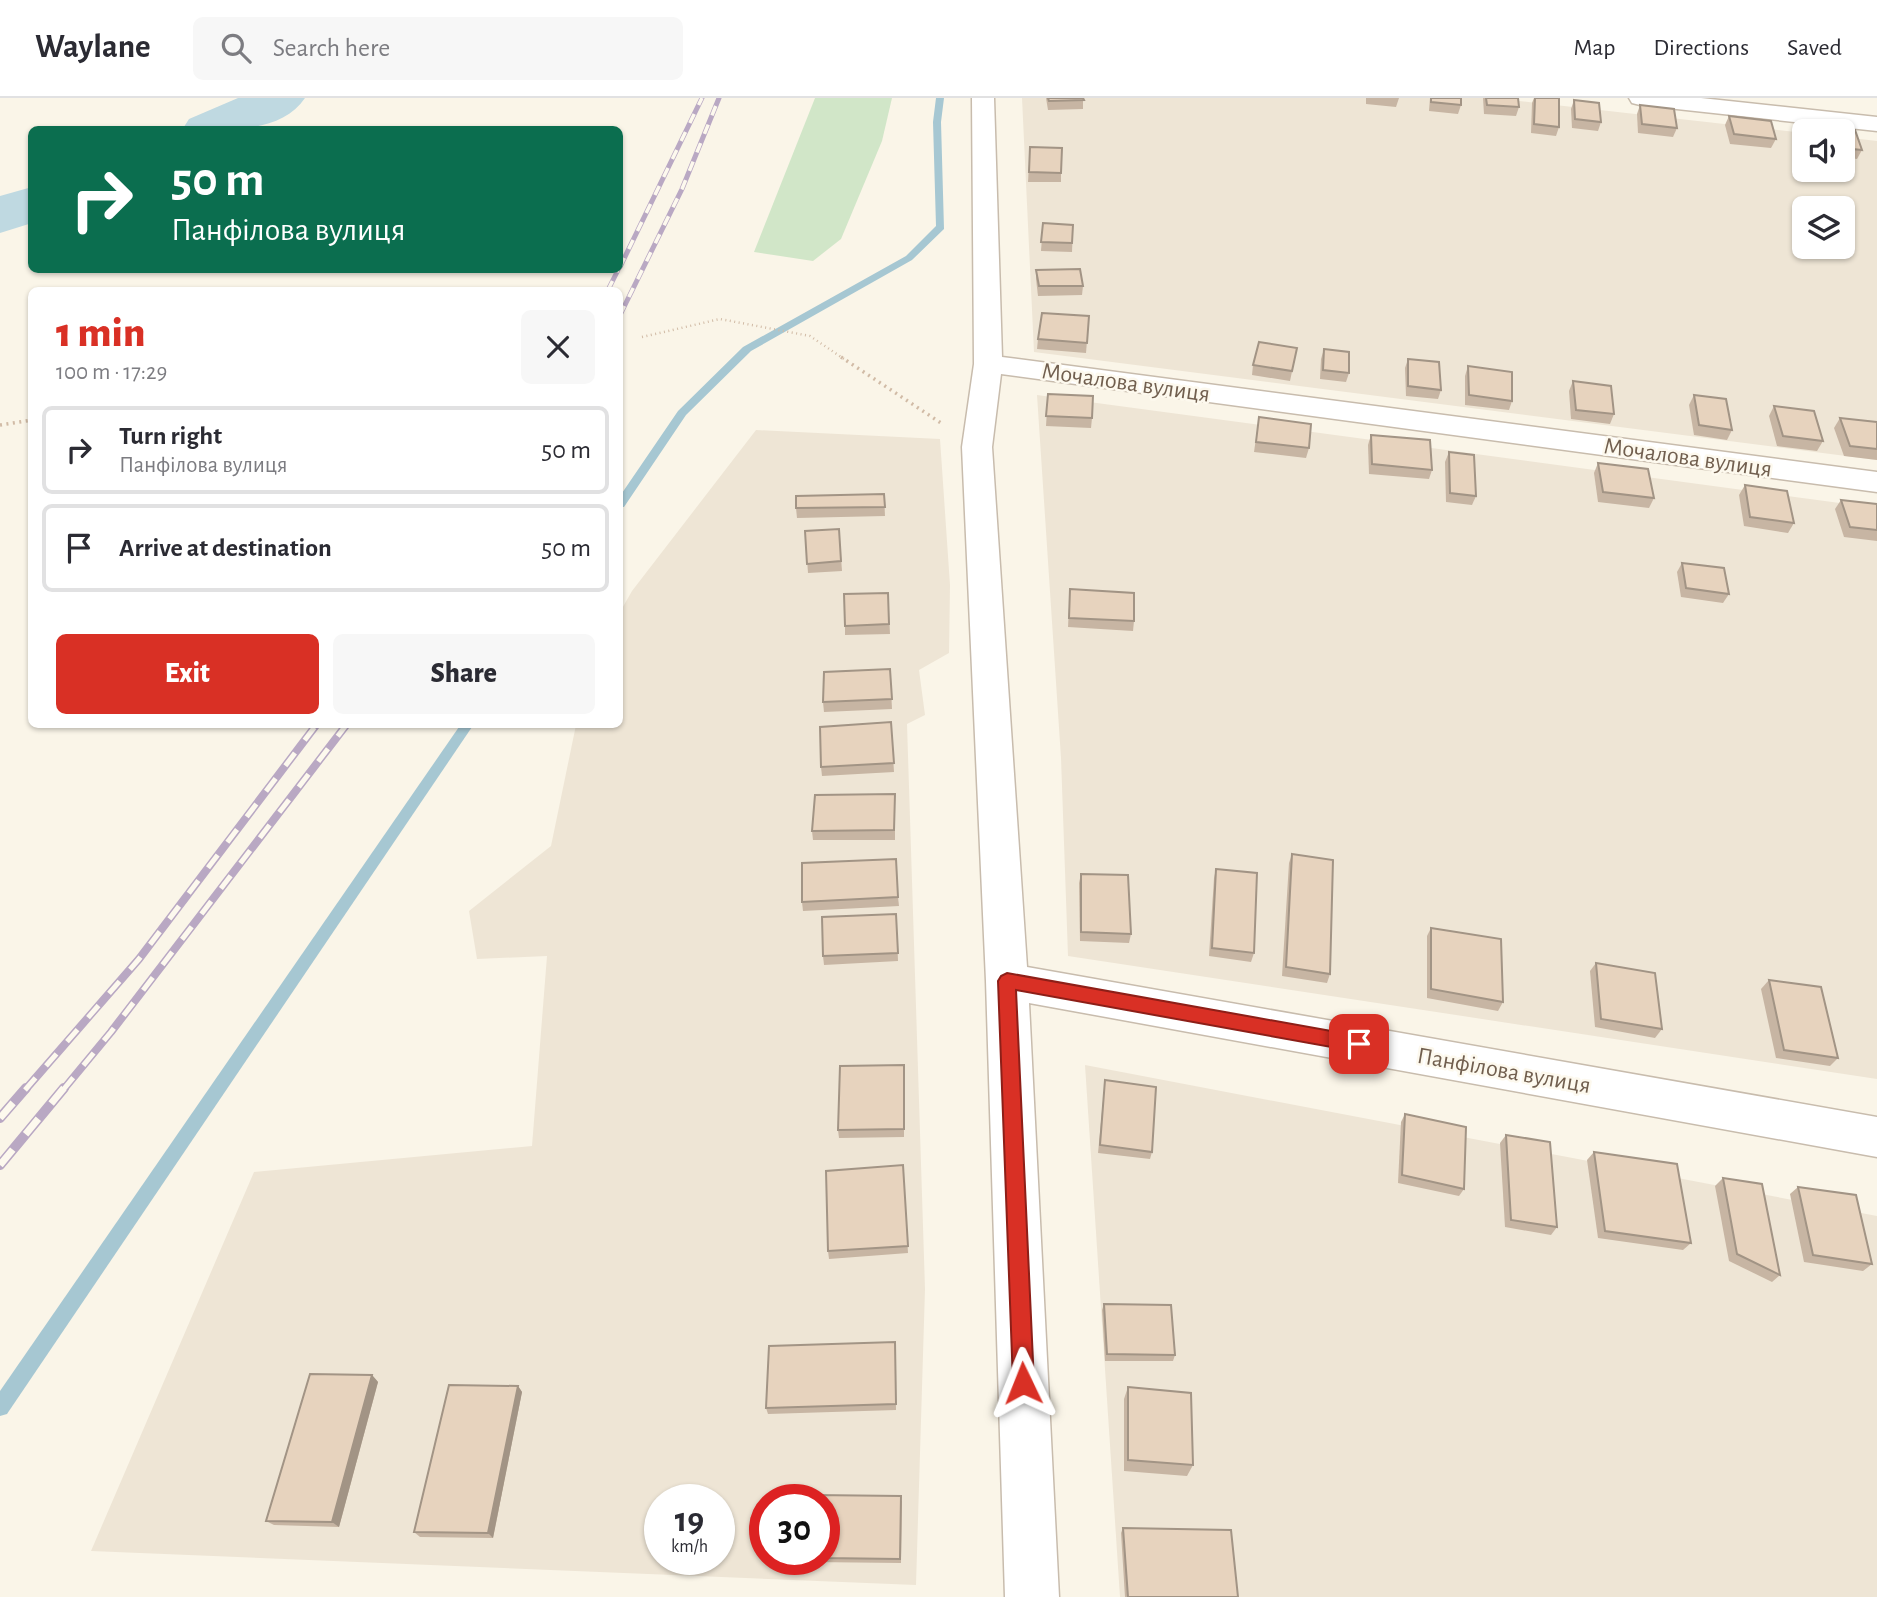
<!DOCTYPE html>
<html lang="en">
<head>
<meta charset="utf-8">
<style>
	:root { --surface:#fff; --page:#f7f7f7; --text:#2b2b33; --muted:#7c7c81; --line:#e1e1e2; --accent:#d93025 }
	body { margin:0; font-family:"Alegreya Sans",sans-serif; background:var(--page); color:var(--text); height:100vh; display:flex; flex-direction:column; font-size:26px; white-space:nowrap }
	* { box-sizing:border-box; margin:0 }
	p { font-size:23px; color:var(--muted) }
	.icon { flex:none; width:38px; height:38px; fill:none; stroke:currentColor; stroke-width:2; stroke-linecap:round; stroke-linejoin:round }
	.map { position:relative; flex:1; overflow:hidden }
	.details { position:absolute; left:28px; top:189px; width:595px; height:441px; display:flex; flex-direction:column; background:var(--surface); border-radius:10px; box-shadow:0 2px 5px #0004 }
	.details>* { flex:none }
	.guide { position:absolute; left:28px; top:28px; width:595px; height:147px; border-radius:10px; box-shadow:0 2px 5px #0004; background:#0b6e4f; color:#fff; overflow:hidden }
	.tools { position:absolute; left:1792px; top:21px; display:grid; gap:14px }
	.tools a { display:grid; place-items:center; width:63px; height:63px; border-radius:10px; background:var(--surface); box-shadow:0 2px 5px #0004; font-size:35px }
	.speed { position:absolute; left:644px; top:1386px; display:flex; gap:14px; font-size:35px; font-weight:700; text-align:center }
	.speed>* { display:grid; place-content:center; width:91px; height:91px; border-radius:50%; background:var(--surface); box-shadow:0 2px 5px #0004; line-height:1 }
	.speed small { font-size:18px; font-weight:400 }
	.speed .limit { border:10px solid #d22; background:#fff; color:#111 }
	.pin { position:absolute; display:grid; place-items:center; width:60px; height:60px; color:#fff; margin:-30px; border-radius:14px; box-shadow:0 4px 10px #0006 }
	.me { position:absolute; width:77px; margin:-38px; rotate:358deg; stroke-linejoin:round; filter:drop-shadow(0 0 5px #0008) }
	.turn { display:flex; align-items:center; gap:24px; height:147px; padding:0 28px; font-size:32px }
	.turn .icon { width:91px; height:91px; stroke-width:2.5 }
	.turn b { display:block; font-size:49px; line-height:60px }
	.round { display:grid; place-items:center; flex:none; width:74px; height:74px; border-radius:10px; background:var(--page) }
	.overview { display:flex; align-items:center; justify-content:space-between; height:119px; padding:0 28px }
	h1 { font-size:42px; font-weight:800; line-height:52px; color:var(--accent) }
	.button { display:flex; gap:14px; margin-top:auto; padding:14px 28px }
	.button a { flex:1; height:80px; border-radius:10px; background:var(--accent); color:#fff; font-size:28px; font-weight:800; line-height:80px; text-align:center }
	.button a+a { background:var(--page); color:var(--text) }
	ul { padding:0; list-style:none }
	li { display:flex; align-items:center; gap:21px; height:88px; margin:0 14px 10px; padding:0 14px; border:4px solid var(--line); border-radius:10px }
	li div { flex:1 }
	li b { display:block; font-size:26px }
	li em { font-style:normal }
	header { display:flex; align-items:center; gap:42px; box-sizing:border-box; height:98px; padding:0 35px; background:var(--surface); border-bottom:2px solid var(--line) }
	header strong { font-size:33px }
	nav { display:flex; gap:38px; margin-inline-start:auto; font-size:24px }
	.search { width:490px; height:63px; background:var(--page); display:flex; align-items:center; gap:18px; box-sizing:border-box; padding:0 24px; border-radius:10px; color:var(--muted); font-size:26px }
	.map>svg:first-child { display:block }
	.residential { fill:#eee5d5; fill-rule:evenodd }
	.green { fill:#d1e6c8 }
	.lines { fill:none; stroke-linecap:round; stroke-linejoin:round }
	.stream { fill:#a6c7d2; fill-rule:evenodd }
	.river { fill:#bfd9e1; fill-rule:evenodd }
	.minor-casing { stroke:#c8bcad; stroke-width:3 }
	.path-far1 { stroke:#d1bba6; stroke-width:2.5; stroke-dasharray:1 3.5; stroke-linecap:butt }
	.path { stroke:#d1bba6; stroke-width:3.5; stroke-dasharray:2 4.5; stroke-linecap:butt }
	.minor { fill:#fff; fill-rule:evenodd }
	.rail-far2-casing { stroke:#b9a8c3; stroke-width:5 }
	.rail-far1-casing { stroke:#b9a8c3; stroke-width:8 }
	.rail-casing { stroke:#b9a8c3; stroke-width:10 }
	.rail-far2 { stroke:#fdf9ee; stroke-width:3.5; stroke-dasharray:10; stroke-linecap:butt }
	.rail-far1 { stroke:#fdf9ee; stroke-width:5; stroke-dasharray:16; stroke-linecap:butt }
	.rail { stroke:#fdf9ee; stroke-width:7; stroke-dasharray:20; stroke-linecap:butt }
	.wall { fill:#c7b5a3 }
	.shaded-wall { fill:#a29485 }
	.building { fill:#e7d3be; stroke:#a29485; stroke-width:2 }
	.route { fill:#d93025; stroke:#8d1f18; stroke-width:2 }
	.labels { text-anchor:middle; stroke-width:5; stroke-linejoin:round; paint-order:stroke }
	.street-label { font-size:24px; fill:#715f4f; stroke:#fdf9ee }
</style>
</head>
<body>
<header>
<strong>Waylane</strong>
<div class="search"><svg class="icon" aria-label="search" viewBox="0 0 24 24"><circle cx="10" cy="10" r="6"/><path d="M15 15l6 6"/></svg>Search here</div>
<nav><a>Map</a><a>Directions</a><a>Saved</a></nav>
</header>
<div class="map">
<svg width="1877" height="1499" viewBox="0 0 1877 1499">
	<rect width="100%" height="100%" fill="#faf5e8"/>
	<g class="residential">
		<path d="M 1022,0 L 1492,0 L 1804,35 L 1804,72 L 1843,72 L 1843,39 L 1877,43 L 1877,362 L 1034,254 ZM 1804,110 L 1843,110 L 1843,149 L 1804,149 Z"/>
		<path d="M 1037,297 L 1877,410 L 1877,981 L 1068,858 L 1061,660 Z"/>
		<path d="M 756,332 L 940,341 L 950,487 L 949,555 L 919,572 L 925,617 L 907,626 L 925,1191 L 916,1487 L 91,1453 L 254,1074 L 532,1048 L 547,858 L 477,861 L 469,813 L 551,748 L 576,627 L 620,626 L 620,514 L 632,493 ZM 660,1402 L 719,1402 L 719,1461 L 660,1461 ZM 765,1402 L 824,1402 L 824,1461 L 765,1461 Z"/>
		<path d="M 1085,967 L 1877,1118 L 1877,1499 L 1120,1499 Z"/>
	</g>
	<path class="green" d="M 815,0 L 892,0 L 882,43 L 841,141 L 813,163 L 754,154 Z"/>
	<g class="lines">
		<g class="stream">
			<path d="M 936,0 L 944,0 L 941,24 L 944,131 L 912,162 L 751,253 L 686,317 L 624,409 L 620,409 L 620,398 L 678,313 L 743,249 L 906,158 L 936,128 L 933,24 Z"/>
			<path d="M 461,626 L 474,626 L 7,1316 L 0,1318 L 0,1293 Z"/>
		</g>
		<g class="river">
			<path d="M 238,0 L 305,0 C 280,37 221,32 182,32 L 189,21 Z"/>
			<path d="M 32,89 L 32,125 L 0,135 L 0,98 Z"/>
		</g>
		<defs>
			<g id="minor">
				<path d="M 972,0 L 994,0 L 1002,259 L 1877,374 L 1877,394 L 1001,276 L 992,349 L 1027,869 L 1877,1019 L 1877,1059 L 1029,905 L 1059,1499 L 1005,1499 L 986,883 L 962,349 L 974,266 Z"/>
				<path d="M 1629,0 L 1701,0 L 1877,19 L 1877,33 L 1640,7 L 1632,5 Z"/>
			</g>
		</defs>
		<use href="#minor" class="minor-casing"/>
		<path class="path-far1" d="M 642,239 L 720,221 L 810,238 L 844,261"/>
		<g class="path">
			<path d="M 841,259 L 941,325"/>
			<path d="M 0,327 L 32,322"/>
		</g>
		<use href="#minor" class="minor"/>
		<defs>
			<g id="rail-far2">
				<path d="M 620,169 L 702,0"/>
				<path d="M 608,192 L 618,172"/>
				<path d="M 620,217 L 682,91 L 719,0"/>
			</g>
			<g id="rail-far1">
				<path d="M 25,992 L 139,861 L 317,626"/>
				<path d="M 63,992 L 111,934 L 347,626"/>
			</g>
			<g id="rail">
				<path d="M 0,1020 L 26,990"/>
				<path d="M 0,1067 L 64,990"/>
			</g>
		</defs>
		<use href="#rail-far2" class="rail-far2-casing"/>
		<use href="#rail-far1" class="rail-far1-casing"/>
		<use href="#rail" class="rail-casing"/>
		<use href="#rail-far2" class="rail-far2"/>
		<use href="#rail-far1" class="rail-far1"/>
		<use href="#rail" class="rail"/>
	</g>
	<g class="wall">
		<path d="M 1046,0 L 1083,0 L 1083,11 L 1048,12 Z"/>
		<path d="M 1366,0 L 1399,0 L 1396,9 L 1366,6 Z"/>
		<path d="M 1430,0 L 1461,0 L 1461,7 L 1458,16 L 1429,13 Z"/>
		<path d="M 1483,0 L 1518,0 L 1519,9 L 1516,18 L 1484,16 Z"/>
		<path d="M 1534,0 L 1559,0 L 1559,29 L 1556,38 L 1531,35 L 1532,5 Z"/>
		<path d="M 1574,2 L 1601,24 L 1598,33 L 1572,30 L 1571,11 Z"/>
		<path d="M 1640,7 L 1677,30 L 1673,39 L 1638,35 L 1637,16 Z"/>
		<path d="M 1729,18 L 1776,41 L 1771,50 L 1730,46 L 1725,27 Z"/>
		<path d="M 1816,28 L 1855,32 L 1862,52 L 1857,61 L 1843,59 L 1843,33 L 1813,33 Z"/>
		<path d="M 1030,49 L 1061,75 L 1061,84 L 1028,84 Z"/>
		<path d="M 1043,125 L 1073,127 L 1072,154 L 1041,153 Z"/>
		<path d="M 1036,172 L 1083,188 L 1082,197 L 1038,198 L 1036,181 Z"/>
		<path d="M 1089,218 L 1086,255 L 1037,251 L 1038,241 Z"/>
		<path d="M 1297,250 L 1290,283 L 1252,277 L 1253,267 Z"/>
		<path d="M 1324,251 L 1349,275 L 1346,284 L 1320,281 L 1321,261 Z"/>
		<path d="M 1408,261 L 1441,292 L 1438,301 L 1406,298 L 1405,270 Z"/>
		<path d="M 1468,268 L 1512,303 L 1509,312 L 1465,307 L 1465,278 Z"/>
		<path d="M 1573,283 L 1614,316 L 1610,326 L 1571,321 L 1569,293 Z"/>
		<path d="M 1048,296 L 1092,320 L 1091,330 L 1046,328 Z"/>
		<path d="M 1694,297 L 1732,332 L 1727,342 L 1694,337 L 1689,307 Z"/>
		<path d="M 1774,308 L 1823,343 L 1817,353 L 1777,348 L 1769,318 Z"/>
		<path d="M 1259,319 L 1309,350 L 1306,360 L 1254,354 Z"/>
		<path d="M 1840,320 L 1877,324 L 1877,362 L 1844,358 L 1834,330 Z"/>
		<path d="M 1371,337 L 1432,372 L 1429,381 L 1369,376 L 1368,347 Z"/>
		<path d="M 1449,354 L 1476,398 L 1472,407 L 1446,404 L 1445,364 Z"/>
		<path d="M 1598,365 L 1654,400 L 1649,410 L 1598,404 L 1594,375 Z"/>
		<path d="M 1745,387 L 1794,425 L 1788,435 L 1744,428 L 1739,397 Z"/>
		<path d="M 884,396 L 885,418 L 797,420 L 796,410 Z"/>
		<path d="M 1841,402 L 1877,406 L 1877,443 L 1844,439 L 1835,411 Z"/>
		<path d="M 839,431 L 842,473 L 808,475 L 805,433 Z"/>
		<path d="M 1682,465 L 1729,496 L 1723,505 L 1681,499 L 1677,474 Z"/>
		<path d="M 1070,491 L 1134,523 L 1133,533 L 1068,529 Z"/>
		<path d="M 888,495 L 890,536 L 845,537 L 845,528 Z"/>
		<path d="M 890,571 L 892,611 L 824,614 L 823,604 Z"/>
		<path d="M 891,624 L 894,674 L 822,678 L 821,669 Z"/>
		<path d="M 895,705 L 895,742 L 813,742 L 812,733 Z"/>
		<path d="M 1292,756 L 1330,876 L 1327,885 L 1282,878 L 1289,765 Z"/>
		<path d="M 1216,771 L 1254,855 L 1251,864 L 1209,858 L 1214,780 Z"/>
		<path d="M 1081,776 L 1131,836 L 1129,845 L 1080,843 L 1079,785 Z"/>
		<path d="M 898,799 L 899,808 L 803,813 L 802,804 Z"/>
		<path d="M 896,816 L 898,863 L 824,867 L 823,858 Z"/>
		<path d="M 1431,830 L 1503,904 L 1498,913 L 1427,900 L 1427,838 Z"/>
		<path d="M 1596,865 L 1662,931 L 1655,940 L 1595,929 L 1590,873 Z"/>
		<path d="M 1769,882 L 1838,960 L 1830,968 L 1776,960 L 1761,891 Z"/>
		<path d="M 904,967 L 904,1039 L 839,1040 L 838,1032 Z"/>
		<path d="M 1105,982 L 1152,1054 L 1150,1061 L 1098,1055 Z"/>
		<path d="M 1405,1016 L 1464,1091 L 1459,1098 L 1398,1085 L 1401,1024 Z"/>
		<path d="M 1506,1037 L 1557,1129 L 1551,1137 L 1505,1129 L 1500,1045 Z"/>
		<path d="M 1594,1054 L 1691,1145 L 1683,1152 L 1598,1140 L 1587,1062 Z"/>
		<path d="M 903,1067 L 908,1155 L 829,1161 L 828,1153 Z"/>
		<path d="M 1723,1080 L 1780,1177 L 1772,1184 L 1729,1163 L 1715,1088 Z"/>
		<path d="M 1798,1089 L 1872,1166 L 1863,1173 L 1804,1164 L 1790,1096 Z"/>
		<path d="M 1104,1206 L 1175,1257 L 1173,1263 L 1105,1263 L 1102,1212 Z"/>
		<path d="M 895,1244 L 896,1312 L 768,1316 L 766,1310 Z"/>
		<path d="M 372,1277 L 378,1284 L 339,1429 L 274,1427 L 266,1423 Z"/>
		<path d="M 518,1288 L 522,1294 L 493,1440 L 420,1439 L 414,1434 Z"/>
		<path d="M 1128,1289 L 1193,1367 L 1187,1378 L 1124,1373 L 1124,1301 Z"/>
		<path d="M 824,1402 L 902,1403 L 901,1465 L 811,1464 L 810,1461 L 824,1461 Z"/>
		<path d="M 1123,1430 L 1238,1499 L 1125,1499 L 1121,1435 Z"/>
	</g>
	<g class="shaded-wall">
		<path d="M 372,1277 L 378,1284 L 339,1429 L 332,1424 Z"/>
		<path d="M 518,1288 L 522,1294 L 493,1440 L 488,1435 Z"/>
	</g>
	<g class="building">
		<path d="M 1048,0 L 1083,0 L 1084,2 L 1049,3 Z"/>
		<path d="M 1431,0 L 1461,0 L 1461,7 L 1431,4 Z"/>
		<path d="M 1486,0 L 1518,0 L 1519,9 L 1487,7 Z"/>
		<path d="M 1535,0 L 1559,0 L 1559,29 L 1534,26 Z"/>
		<path d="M 1574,2 L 1599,5 L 1601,24 L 1575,21 Z"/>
		<path d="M 1640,7 L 1674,11 L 1677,30 L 1642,26 Z"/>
		<path d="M 1729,18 L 1771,23 L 1776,41 L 1734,36 Z"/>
		<path d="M 1816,28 L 1855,32 L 1862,52 L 1843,50 L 1843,33 L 1817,33 Z"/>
		<path d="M 1030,49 L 1062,50 L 1061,75 L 1029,74 Z"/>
		<path d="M 1043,125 L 1073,127 L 1072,145 L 1041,144 Z"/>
		<path d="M 1080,171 L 1083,188 L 1039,188 L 1036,172 Z"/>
		<path d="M 1042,215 L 1089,218 L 1087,245 L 1038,241 Z"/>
		<path d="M 1259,244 L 1297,250 L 1292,273 L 1253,267 Z"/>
		<path d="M 1324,251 L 1349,254 L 1349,275 L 1323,272 Z"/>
		<path d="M 1408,261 L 1439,264 L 1441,292 L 1408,288 Z"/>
		<path d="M 1468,268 L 1512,274 L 1512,303 L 1469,297 Z"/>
		<path d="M 1573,283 L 1611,288 L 1614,316 L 1576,312 Z"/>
		<path d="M 1048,296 L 1093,298 L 1092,320 L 1046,318 Z"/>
		<path d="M 1694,297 L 1726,301 L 1732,332 L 1699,327 Z"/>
		<path d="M 1774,308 L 1814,313 L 1823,343 L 1783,338 Z"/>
		<path d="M 1259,319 L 1311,326 L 1309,350 L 1256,344 Z"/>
		<path d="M 1840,320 L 1877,324 L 1877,351 L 1850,348 Z"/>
		<path d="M 1371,337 L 1430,342 L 1432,372 L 1372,366 Z"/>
		<path d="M 1449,354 L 1474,357 L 1476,398 L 1450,395 Z"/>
		<path d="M 1598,365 L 1648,371 L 1654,400 L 1603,394 Z"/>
		<path d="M 1745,387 L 1787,393 L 1794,425 L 1750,419 Z"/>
		<path d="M 884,396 L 885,409 L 796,410 L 796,398 Z"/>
		<path d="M 1841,402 L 1877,406 L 1877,432 L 1850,429 Z"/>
		<path d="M 839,431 L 841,463 L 807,466 L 805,433 Z"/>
		<path d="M 1682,465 L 1724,470 L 1729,496 L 1686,490 Z"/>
		<path d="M 1070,491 L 1134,495 L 1134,523 L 1069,520 Z"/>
		<path d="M 888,495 L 889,526 L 845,528 L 844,496 Z"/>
		<path d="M 890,571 L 892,601 L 823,604 L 824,574 Z"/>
		<path d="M 891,624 L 894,665 L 821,669 L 820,629 Z"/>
		<path d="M 895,696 L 894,732 L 812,733 L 815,697 Z"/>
		<path d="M 1292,756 L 1333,762 L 1330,876 L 1286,869 Z"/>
		<path d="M 896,761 L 898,799 L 802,804 L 802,765 Z"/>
		<path d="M 1216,771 L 1257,775 L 1254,855 L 1212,850 Z"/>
		<path d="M 1081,776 L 1128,777 L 1131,836 L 1081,834 Z"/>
		<path d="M 896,816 L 898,855 L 823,858 L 822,819 Z"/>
		<path d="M 1431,830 L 1501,841 L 1503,904 L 1431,891 Z"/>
		<path d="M 1596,865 L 1655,875 L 1662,931 L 1601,921 Z"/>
		<path d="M 1769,882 L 1821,889 L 1838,960 L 1784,952 Z"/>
		<path d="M 904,967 L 904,1031 L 838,1032 L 840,968 Z"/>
		<path d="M 1105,982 L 1156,989 L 1152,1054 L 1100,1047 Z"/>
		<path d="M 1405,1016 L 1466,1029 L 1464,1091 L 1402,1077 Z"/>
		<path d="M 1506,1037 L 1550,1044 L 1557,1129 L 1511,1122 Z"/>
		<path d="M 1594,1054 L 1677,1066 L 1691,1145 L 1605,1133 Z"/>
		<path d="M 903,1067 L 908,1148 L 828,1153 L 826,1073 Z"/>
		<path d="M 1723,1080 L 1762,1086 L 1780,1177 L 1737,1156 Z"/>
		<path d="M 1798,1089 L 1856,1097 L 1872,1166 L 1813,1157 Z"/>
		<path d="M 1104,1206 L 1171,1207 L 1175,1257 L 1107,1256 Z"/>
		<path d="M 895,1244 L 896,1306 L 766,1310 L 769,1248 Z"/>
		<path d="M 310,1276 L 372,1277 L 332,1424 L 266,1423 Z"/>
		<path d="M 449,1287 L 518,1288 L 488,1435 L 414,1434 Z"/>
		<path d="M 1128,1289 L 1191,1295 L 1193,1367 L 1128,1362 Z"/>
		<path d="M 814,1397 L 901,1398 L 900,1461 L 824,1460 L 824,1402 L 814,1402 Z"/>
		<path d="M 1123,1430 L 1231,1432 L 1238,1499 L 1128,1499 Z"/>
	</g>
	<path class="route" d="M 1007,875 L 1359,938 L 1365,940 L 1368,946 L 1365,951 L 1359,954 L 1016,892 L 1034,1285 L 1031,1292 L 1023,1295 L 1016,1292 L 1013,1285 L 998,883 L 1001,878 Z"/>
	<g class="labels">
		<g class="street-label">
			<text transform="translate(1126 284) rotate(8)" y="8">Мочалова вулиця</text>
			<text transform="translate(1688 359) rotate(8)" y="8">Мочалова вулиця</text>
			<text transform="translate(1504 972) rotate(10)" y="8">Панфілова вулиця</text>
		</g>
	</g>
</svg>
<div class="tools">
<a><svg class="icon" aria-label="sound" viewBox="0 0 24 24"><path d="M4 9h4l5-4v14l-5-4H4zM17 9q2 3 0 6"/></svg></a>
<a><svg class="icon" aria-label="layers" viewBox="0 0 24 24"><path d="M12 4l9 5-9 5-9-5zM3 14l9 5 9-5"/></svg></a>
</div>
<div class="speed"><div>19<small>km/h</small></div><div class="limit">30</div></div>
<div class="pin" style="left:1359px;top:946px;background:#d93025"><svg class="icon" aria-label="arrive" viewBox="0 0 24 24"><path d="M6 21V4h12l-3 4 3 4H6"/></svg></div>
<svg class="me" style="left:1023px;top:1285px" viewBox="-20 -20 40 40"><path d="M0-17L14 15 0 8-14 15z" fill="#d93025" stroke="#fff" stroke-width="4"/></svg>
<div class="guide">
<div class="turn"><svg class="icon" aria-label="right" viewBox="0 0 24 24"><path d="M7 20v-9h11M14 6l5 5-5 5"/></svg><div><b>50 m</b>Панфілова вулиця</div></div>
</div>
<section class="details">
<div class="overview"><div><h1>1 min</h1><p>100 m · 17:29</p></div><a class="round"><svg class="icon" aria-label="close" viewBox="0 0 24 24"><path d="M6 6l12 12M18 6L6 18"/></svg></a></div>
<ul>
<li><svg class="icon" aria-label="right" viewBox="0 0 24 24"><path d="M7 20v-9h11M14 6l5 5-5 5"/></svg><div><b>Turn right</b><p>Панфілова вулиця</p></div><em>50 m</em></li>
<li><svg class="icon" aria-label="arrive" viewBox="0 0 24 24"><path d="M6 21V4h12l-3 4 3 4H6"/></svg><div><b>Arrive at destination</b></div><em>50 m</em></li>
</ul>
<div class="button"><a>Exit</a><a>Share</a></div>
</section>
</div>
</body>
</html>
